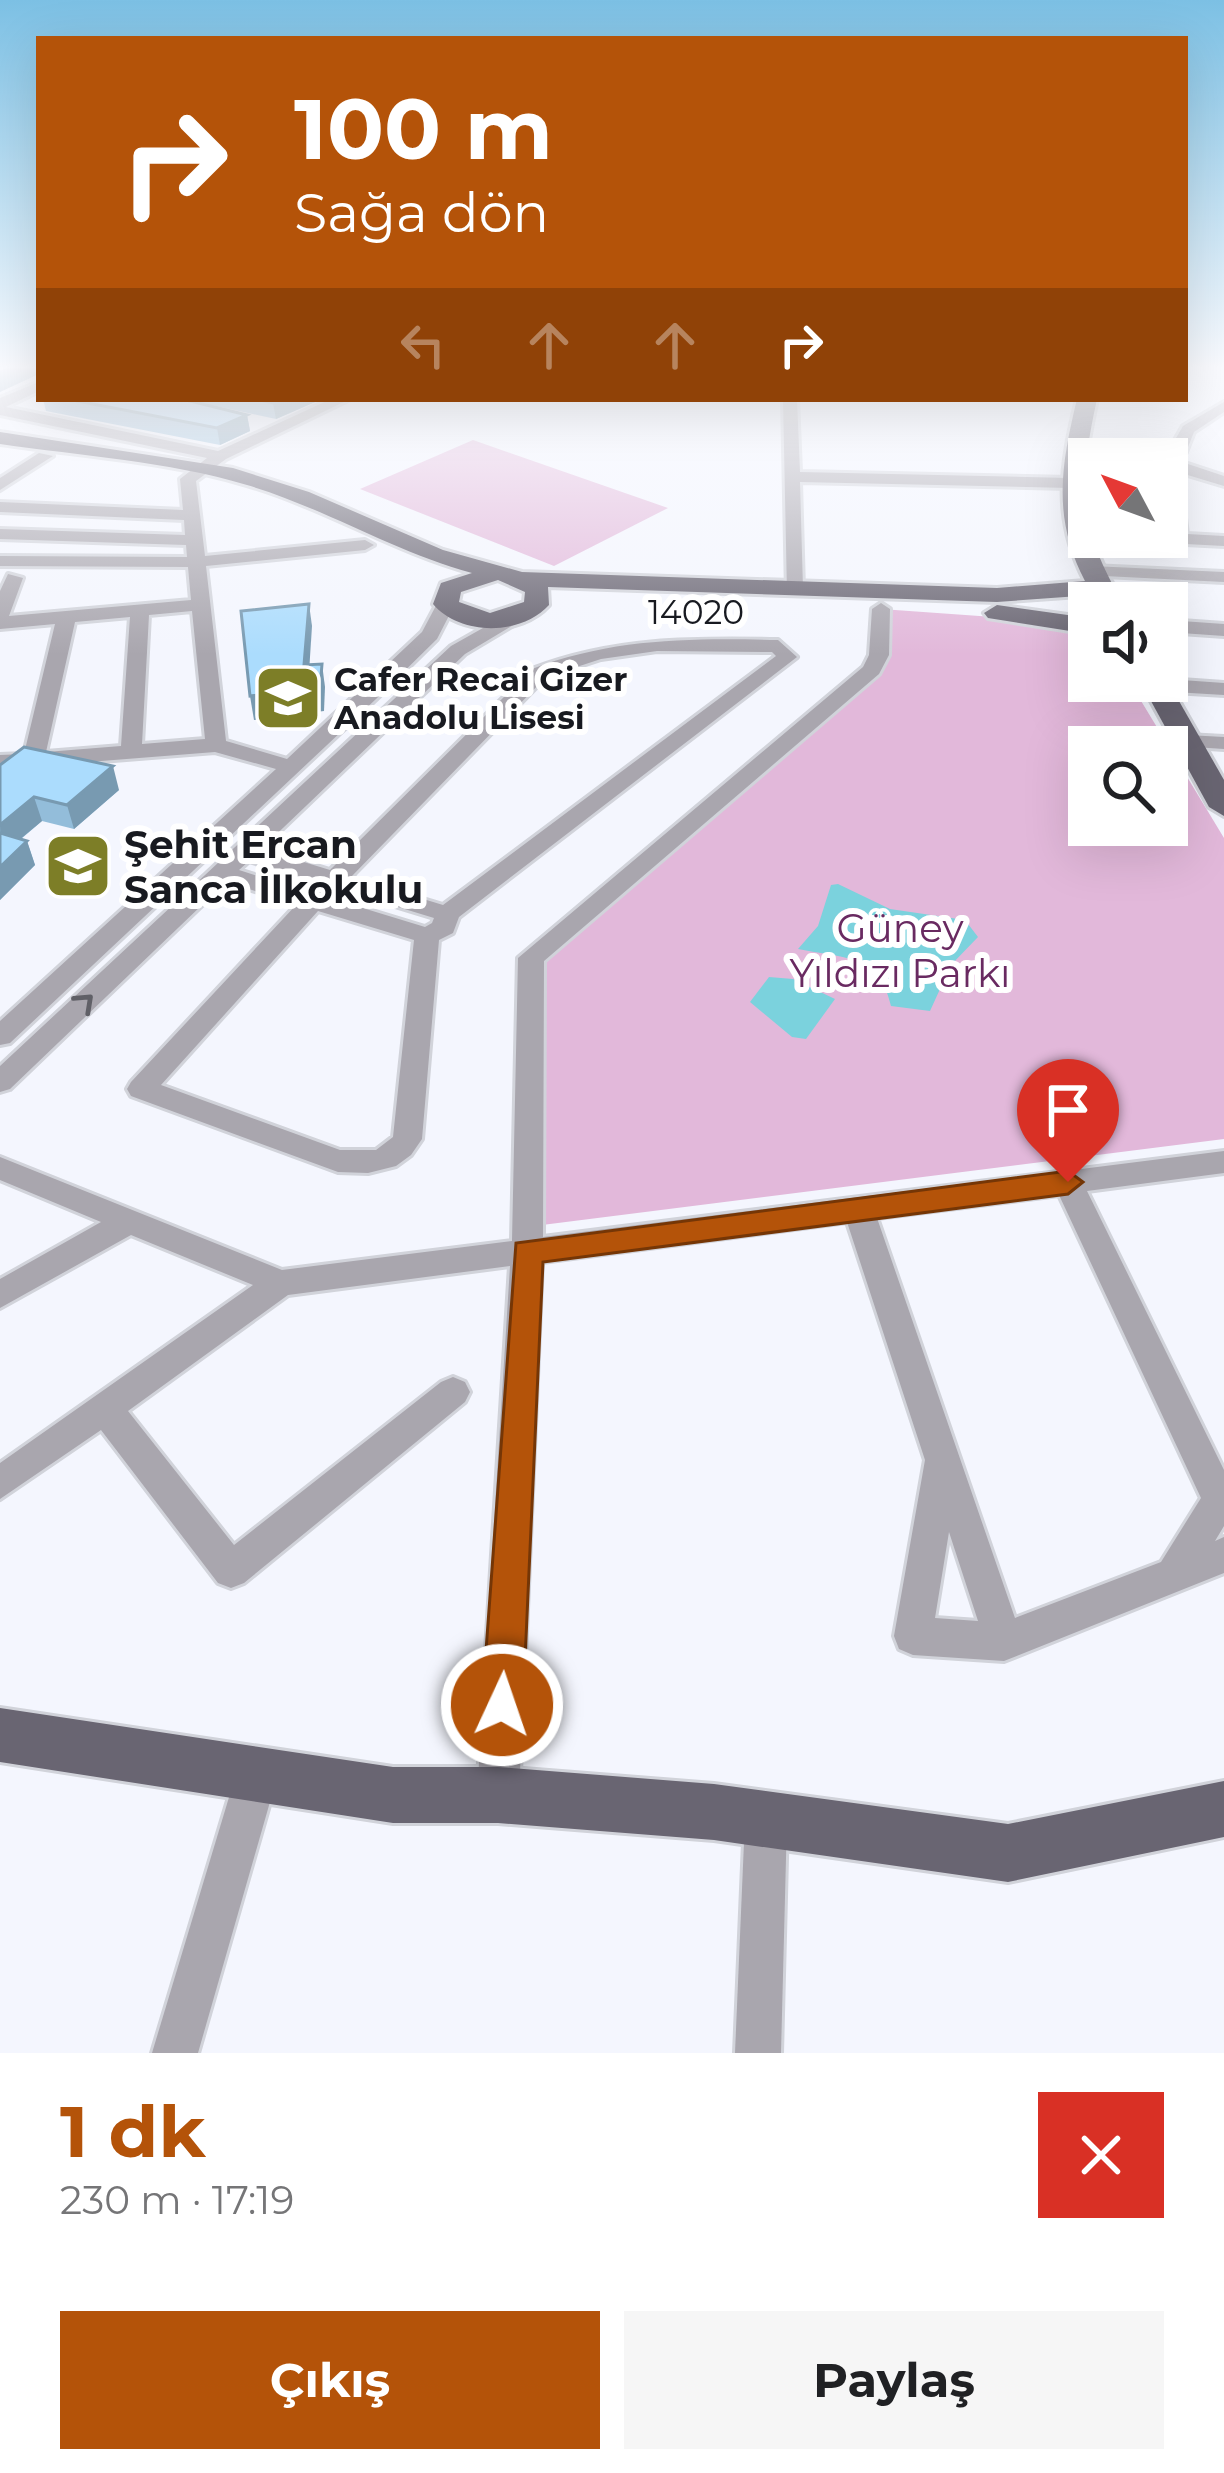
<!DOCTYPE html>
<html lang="tr">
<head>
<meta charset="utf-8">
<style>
	:root { --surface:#fff; --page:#f6f6f6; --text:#202124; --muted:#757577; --accent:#b45309 }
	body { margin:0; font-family:Montserrat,sans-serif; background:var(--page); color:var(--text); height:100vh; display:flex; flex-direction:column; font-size:45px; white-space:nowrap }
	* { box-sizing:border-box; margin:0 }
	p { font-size:39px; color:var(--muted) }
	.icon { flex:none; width:66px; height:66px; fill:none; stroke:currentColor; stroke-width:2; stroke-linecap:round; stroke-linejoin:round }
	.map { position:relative; height:2053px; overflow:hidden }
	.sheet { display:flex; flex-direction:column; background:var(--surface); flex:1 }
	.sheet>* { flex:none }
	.guide { position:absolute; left:36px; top:36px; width:1152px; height:366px; border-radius:0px; box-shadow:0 12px 48px #0002; background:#b45309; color:#fff; overflow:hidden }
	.needle { width:78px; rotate:311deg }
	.buttons { position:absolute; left:1068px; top:438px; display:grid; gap:24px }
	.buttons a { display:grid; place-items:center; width:120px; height:120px; border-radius:0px; background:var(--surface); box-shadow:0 12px 48px #0002; font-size:60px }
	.pin { position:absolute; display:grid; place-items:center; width:102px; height:102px; color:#fff; margin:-123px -51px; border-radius:50% 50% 50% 0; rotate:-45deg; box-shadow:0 0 12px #0007 }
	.pin .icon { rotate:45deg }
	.me { position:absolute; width:132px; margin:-66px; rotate:3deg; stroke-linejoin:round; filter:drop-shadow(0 0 9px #0008) }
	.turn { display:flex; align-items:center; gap:42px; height:252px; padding:0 60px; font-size:54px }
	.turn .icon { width:156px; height:156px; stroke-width:2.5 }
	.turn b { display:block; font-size:84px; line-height:102px }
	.lanes { display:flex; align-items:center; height:114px; padding:0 60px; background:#0003; justify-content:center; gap:60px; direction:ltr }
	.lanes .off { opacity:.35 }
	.round { display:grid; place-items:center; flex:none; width:126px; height:126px; border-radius:0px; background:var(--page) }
	.overview { display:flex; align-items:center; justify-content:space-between; height:204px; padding:0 60px }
	h1 { font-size:72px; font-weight:700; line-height:90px; color:var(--accent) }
	.primary-button { display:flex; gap:24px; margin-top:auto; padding:24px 60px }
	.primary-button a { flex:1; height:138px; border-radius:0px; background:var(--accent); color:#fff; font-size:48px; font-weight:700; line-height:138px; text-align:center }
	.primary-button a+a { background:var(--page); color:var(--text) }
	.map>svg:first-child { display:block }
	.green { fill:#e2b8da; fill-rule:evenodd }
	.water { fill:#7bd2dd }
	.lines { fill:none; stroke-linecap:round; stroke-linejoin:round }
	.minor-casing { stroke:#d1d3da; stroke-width:6 }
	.major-casing { stroke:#d1d3da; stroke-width:6 }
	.minor { fill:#a9a6ae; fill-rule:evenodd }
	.major { fill:#696572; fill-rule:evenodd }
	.wall { fill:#93bdda }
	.shaded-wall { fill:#789ab1 }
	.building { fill:#abdcfd; stroke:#789ab1; stroke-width:3 }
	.oneway { stroke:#606067 }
	.route { fill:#b45309; stroke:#753606; stroke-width:3 }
	.labels { text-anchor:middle; stroke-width:12; stroke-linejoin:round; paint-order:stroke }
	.far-street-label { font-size:33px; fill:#181a20; stroke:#fff }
	.far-poi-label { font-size:33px; font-weight:bold; fill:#181a20; stroke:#fff; text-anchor:start }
	.poi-label { font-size:39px; font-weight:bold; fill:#181a20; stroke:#fff; text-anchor:start }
	.park-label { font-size:39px; fill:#692a61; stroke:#fff }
</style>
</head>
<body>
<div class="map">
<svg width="1224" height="2053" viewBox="0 0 1224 2053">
	<rect width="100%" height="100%" fill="#f4f6fe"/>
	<g class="green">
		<path d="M 473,440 L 668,508 L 554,566 L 360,489 Z"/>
		<path d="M 881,609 L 1062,622 L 1089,631 L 1089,681 L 1129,681 L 1224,838 L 1224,1139 L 542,1225 L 531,958 L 867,683 ZM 1089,747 L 1167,747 L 1167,825 L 1089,825 Z"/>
	</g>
	<g class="water">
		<path d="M 838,884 L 890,909 L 965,920 L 978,937 L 951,965 L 930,1011 L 891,1006 C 880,954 842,958 798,949 L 818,926 L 831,885 Z"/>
		<path d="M 769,977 L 793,979 L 835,999 L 806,1039 L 792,1037 L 750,1002 Z"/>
	</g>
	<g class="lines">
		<defs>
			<g id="minor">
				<path d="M 39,382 L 39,391 L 6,407 L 218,451 L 331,399 L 350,399 L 226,459 L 196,481 L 205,556 L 365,540 L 374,545 L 365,550 L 206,566 L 226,741 L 287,759 L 422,632 L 439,600 L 455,604 L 437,639 L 376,699 L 10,1043 L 0,1045 L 0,1021 L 276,769 L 215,752 L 0,769 L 0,755 L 24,754 L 55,624 L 0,629 L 0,591 L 8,574 L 23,578 L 9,616 L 191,600 L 188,567 L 0,566 L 0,556 L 187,557 L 186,545 L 0,539 L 0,529 L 185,535 L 184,520 L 0,512 L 0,502 L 183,510 L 180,479 L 207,458 L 0,415 L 0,398 ZM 192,611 L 205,739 L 142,744 L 149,615 ZM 130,617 L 121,746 L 46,752 L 75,622 Z"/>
				<path d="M 783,399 L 797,399 L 800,472 L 1069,478 L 1077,483 L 1069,488 L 800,482 L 803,589 L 787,593 Z"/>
				<path d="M 1224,402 L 1224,412 L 1194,432 L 1182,462 L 1224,476 L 1224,486 L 1181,473 L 1180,478 L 1187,534 L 1224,536 L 1224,546 L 1129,541 L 1126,537 L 1167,537 L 1164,459 L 1183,426 Z"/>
				<path d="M 1076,445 L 1151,454 L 1159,459 L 1070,453 L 1068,450 Z"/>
				<path d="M 39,453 L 53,456 L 0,490 L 0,478 Z"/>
				<path d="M 1091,566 L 1224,572 L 1224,582 L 1085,575 L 1082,571 Z"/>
				<path d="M 881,603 L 890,609 L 889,655 L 879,674 L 544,961 L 543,1237 L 1224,1151 L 1224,1173 L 1087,1191 L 1224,1470 L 1224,1526 L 1215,1541 L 1224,1537 L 1224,1573 L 1004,1661 L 913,1655 L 899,1649 L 894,1636 L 925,1460 L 847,1222 L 542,1262 L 519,1795 L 513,1810 L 498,1816 L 483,1810 L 477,1795 L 510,1266 L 288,1295 L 128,1411 L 234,1545 L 441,1382 L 453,1377 L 465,1382 L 470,1392 L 465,1402 L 244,1583 L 231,1588 L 218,1583 L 101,1430 L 0,1499 L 0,1463 L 253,1285 L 131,1235 L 0,1308 L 0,1279 L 101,1222 L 0,1180 L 0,1157 L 282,1270 L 512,1241 L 518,958 L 863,667 L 869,655 L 872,609 ZM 1059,1195 L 1201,1498 L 1161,1562 L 1015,1618 L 877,1218 ZM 949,1532 L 978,1621 L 935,1618 Z"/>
				<path d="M 513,611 L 523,617 L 520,621 L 465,654 L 261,849 L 330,870 L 532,669 C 613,638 692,638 778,640 L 797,657 L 459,917 L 453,933 L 439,940 L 422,1139 L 411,1155 L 396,1166 L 368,1173 L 338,1172 L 131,1096 L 127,1089 L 131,1082 L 297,904 L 226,882 L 10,1089 L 0,1092 L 0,1066 L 451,646 ZM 657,651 L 772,652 L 776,656 L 443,905 L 351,877 L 546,677 L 601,659 ZM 249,861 L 318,882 L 308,892 L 239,870 ZM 339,889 L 434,918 L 432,923 L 425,927 L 330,898 ZM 318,911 L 414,940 L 393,1137 L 376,1150 L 340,1150 L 161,1085 Z"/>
				<path d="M 1167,620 L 1224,624 L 1224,636 L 1167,632 Z"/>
				<path d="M 1167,679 L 1224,683 L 1224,695 L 1157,691 L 1147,685 Z"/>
				<path d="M 1187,735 L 1224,737 L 1224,749 L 1179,746 L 1176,741 Z"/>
				<path d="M 257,1753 L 272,1759 L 278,1774 L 198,2053 L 152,2053 L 236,1774 L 242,1759 Z"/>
				<path d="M 766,1798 L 781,1804 L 787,1819 L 781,2053 L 735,2053 L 745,1819 L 751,1804 Z"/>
			</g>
			<g id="major">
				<path d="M 1077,399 L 1097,399 C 1078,487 1077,524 1123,603 L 1097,603 L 1093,595 L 997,602 L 548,587 L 549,605 C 521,636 460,636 433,604 L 441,583 L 472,573 C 394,552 325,508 247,485 C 167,461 82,456 0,444 L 0,432 L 233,468 L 309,492 L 443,550 L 522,572 L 997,588 L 1085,581 C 1052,518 1061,465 1077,399 ZM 498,580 L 525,592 L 524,602 L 490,613 L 459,602 L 461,592 Z"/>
				<path d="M 997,605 L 1089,618 L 1089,634 L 988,618 L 984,613 Z"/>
				<path d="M 1167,680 L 1224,780 L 1224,816 L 1209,807 L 1140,681 Z"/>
				<path d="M 0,1708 L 393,1767 L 498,1767 L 714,1784 L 1008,1824 L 1224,1781 L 1224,1837 L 1008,1882 L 714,1840 L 498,1823 L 393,1823 L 0,1762 Z"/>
			</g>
		</defs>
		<use href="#minor" class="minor-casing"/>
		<use href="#major" class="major-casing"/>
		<use href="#minor" class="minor"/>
		<use href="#major" class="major"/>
	</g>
	<g class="wall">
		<path d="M 43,399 L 182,399 L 247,415 L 250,431 L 220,445 L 46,411 Z"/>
		<path d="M 184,399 L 322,399 L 276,419 Z"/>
		<path d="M 0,765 L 119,790 L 74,829 L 42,821 L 21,839 L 27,841 L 35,865 L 0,900 Z"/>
	</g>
	<g class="shaded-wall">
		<path d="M 7,368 L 39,368 L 39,374 L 0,392 L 0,371 Z"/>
		<path d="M 282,399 L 322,399 L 276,419 L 273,403 Z"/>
		<path d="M 247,415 L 250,431 L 220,445 L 217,428 Z"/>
		<path d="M 309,604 L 312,626 L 308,688 L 304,665 Z"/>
		<path d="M 322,664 L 325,687 L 324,711 L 254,720 L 250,696 Z"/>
		<path d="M 113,766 L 119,790 L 74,829 L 67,805 Z"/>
		<path d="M 34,797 L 42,821 L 1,855 L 0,825 Z"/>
		<path d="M 27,841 L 35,865 L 0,900 L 0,867 Z"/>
	</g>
	<g class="building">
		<path d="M 67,399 L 182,399 L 247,415 L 217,428 Z"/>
		<path d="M 256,399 L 282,399 L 273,403 Z"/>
		<path d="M 309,604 L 304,665 L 322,664 L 320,688 L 250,696 L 241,611 Z"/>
		<path d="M 24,747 L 113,766 L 67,805 L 34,797 L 0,825 L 0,765 Z"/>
		<path d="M 0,833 L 27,841 L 0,867 Z"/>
	</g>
	<defs><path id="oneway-chevron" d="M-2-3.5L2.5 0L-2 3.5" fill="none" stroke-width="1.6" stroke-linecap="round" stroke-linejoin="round" transform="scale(3)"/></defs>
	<use class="oneway" href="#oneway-chevron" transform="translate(85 1002) rotate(-43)"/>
	<linearGradient id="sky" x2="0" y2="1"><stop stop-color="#7cc0e4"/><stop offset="0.56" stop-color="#fafbff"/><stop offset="1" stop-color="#fafbff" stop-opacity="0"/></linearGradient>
	<rect width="1224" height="655" fill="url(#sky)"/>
	<path class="route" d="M 1068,1171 L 1083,1182 L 1068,1194 L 543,1262 L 523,1705 L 517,1719 L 502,1725 L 488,1719 L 482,1705 L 516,1243 Z"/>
	<defs>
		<symbol id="school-square" viewBox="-11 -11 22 22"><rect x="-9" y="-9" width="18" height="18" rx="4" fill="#7d7e27" stroke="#fff"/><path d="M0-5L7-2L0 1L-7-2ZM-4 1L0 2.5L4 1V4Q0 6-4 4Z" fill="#fff"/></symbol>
	</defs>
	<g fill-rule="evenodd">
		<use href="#school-square" x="250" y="660" width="76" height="76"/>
		<use href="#school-square" x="40" y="828" width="76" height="76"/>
	</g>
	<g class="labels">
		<g class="far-street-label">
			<text x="696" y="624">14020</text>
		</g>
		<g class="far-poi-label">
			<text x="334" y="691">Cafer Recai Gizer<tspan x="334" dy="38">Anadolu Lisesi</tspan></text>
		</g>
		<g class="poi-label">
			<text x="124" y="858">Şehit Ercan<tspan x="124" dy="45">Sanca İlkokulu</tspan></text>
		</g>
		<g class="park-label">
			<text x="900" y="942">Güney<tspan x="900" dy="45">Yıldızı Parkı</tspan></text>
		</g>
	</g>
</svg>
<div class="buttons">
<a><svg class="needle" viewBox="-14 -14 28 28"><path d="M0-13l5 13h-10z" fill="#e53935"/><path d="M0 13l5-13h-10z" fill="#757577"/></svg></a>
<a><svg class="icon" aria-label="sound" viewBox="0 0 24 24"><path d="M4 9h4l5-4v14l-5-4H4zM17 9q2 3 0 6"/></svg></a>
<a><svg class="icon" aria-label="search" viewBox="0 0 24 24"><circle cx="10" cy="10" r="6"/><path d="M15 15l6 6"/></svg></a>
</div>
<div class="pin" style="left:1068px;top:1182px;background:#d93025"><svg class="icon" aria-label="arrive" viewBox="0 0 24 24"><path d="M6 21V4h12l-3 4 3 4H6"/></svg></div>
<svg class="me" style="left:502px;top:1705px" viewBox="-20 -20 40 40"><circle r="17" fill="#b45309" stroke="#fff" stroke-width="3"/><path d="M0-11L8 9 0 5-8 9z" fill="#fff"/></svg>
<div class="guide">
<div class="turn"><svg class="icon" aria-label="right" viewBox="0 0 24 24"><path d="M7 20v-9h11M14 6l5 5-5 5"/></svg><div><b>100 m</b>Sağa dön</div></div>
<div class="lanes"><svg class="icon off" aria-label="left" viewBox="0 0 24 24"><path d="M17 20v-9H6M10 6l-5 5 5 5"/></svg><svg class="icon off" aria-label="ahead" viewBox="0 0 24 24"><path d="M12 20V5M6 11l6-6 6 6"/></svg><svg class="icon off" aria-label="ahead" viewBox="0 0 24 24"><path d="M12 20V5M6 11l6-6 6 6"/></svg><svg class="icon" aria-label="right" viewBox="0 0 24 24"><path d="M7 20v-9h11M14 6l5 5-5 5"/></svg></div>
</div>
</div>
<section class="sheet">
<div class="overview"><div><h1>1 dk</h1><p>230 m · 17:19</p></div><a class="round" style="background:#d93025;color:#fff"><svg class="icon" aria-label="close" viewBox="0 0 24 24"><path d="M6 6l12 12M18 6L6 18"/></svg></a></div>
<div class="primary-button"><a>Çıkış</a><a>Paylaş</a></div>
</section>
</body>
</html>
